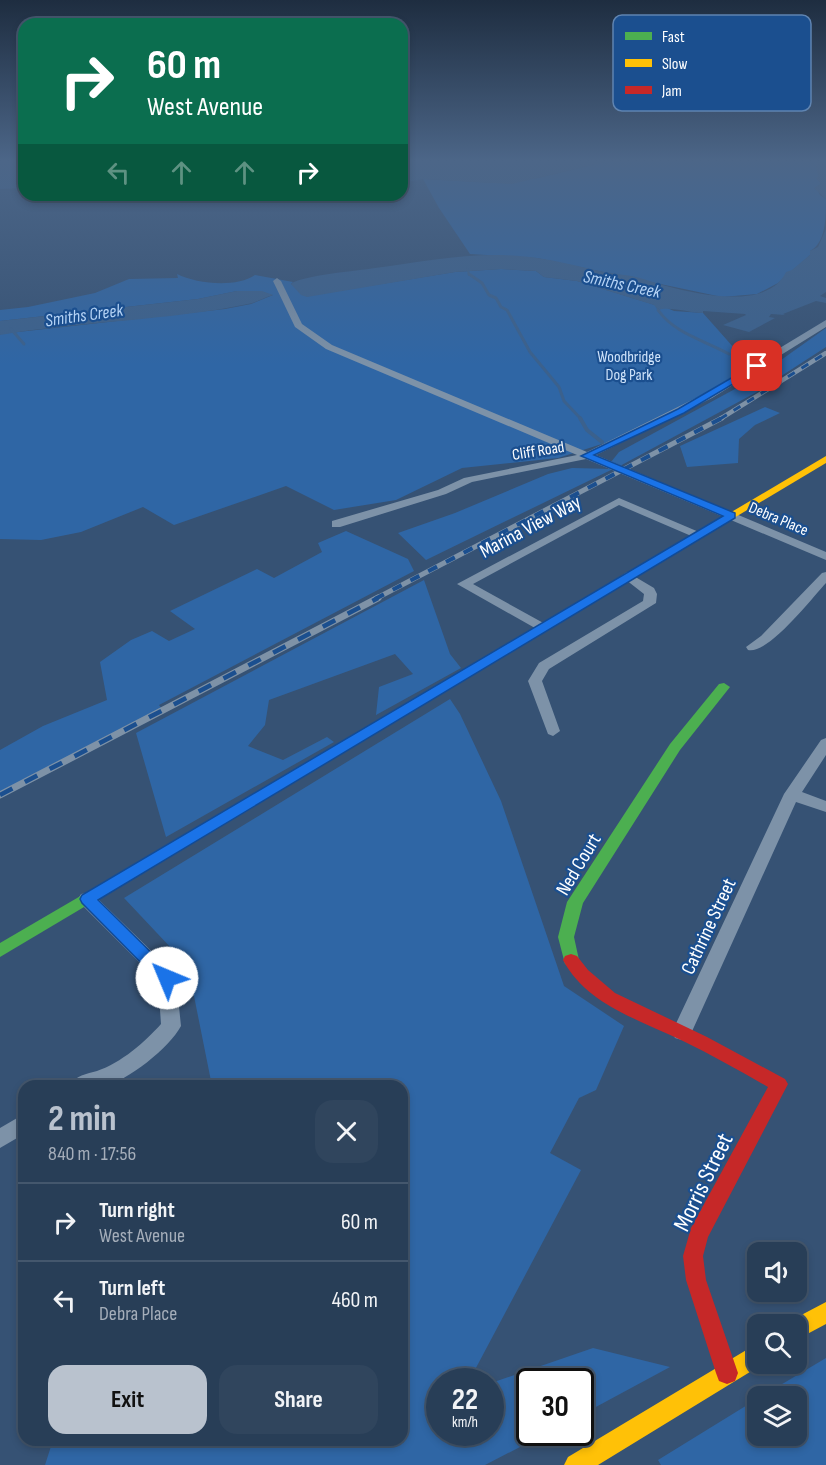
<!DOCTYPE html>
<html lang="en">
<head>
<meta charset="utf-8">
<style>
	:root { --surface:#283e57; --page:#30455d; --text:#f1f3f6; --muted:#a5aeba; --line:#44576d; --accent:#b9c2ce }
	body { margin:0; font-family:"Sofia Sans Condensed",sans-serif; background:var(--page); color:var(--text); height:100vh; display:flex; flex-direction:column; font-size:22px; white-space:nowrap }
	* { box-sizing:border-box; margin:0 }
	p { font-size:20px; color:var(--muted) }
	.icon { flex:none; width:33px; height:33px; fill:none; stroke:currentColor; stroke-width:2; stroke-linecap:round; stroke-linejoin:round }
	.map { position:relative; flex:1; overflow:hidden }
	.drawer { position:absolute; left:18px; top:1080px; width:390px; height:366px; display:flex; flex-direction:column; background:var(--surface); border-radius:18px; box-shadow:0 3px 9px #0003,0 0 0 2px var(--line) }
	.drawer>* { flex:none }
	.guide { position:absolute; left:18px; top:18px; width:390px; height:183px; border-radius:18px; box-shadow:0 3px 9px #0003,0 0 0 2px var(--line); background:#0b6e4f; color:#fff; overflow:hidden }
	.tools { position:absolute; left:747px; top:1242px; display:grid; gap:12px }
	.tools a { display:grid; place-items:center; width:60px; height:60px; border-radius:12px; background:var(--surface); box-shadow:0 3px 9px #0003,0 0 0 2px var(--line); font-size:30px }
	.speed { position:absolute; left:426px; top:1368px; display:flex; gap:12px; font-size:30px; font-weight:700; text-align:center }
	.speed>* { display:grid; place-content:center; width:78px; height:78px; border-radius:50%; background:var(--surface); box-shadow:0 3px 9px #0003,0 0 0 2px var(--line); line-height:1 }
	.speed small { font-size:15px; font-weight:400 }
	.speed .limit { border:3px solid #111; border-radius:9px; background:#fff; color:#111 }
	.pin { position:absolute; display:grid; place-items:center; width:51px; height:51px; color:#fff; margin:-26px; border-radius:12px; box-shadow:0 3px 9px #0006 }
	.me { position:absolute; width:66px; margin:-33px; rotate:315deg; stroke-linejoin:round; filter:drop-shadow(0 0 4px #0008) }
	.turn { display:flex; align-items:center; gap:21px; height:126px; padding:0 30px; font-size:27px }
	.turn .icon { width:78px; height:78px; stroke-width:2.5 }
	.turn b { display:block; font-size:42px; line-height:51px }
	.lanes { display:flex; align-items:center; height:57px; padding:0 30px; background:#0003; justify-content:center; gap:30px; direction:ltr }
	.lanes .off { opacity:.35 }
	.round { display:grid; place-items:center; flex:none; width:63px; height:63px; border-radius:18px; background:var(--page) }
	.head { display:flex; align-items:center; justify-content:space-between; height:102px; padding:0 30px }
	h1 { font-size:36px; font-weight:700; line-height:45px; color:var(--accent) }
	.primary-button { display:flex; gap:12px; margin-top:auto; padding:12px 30px }
	.primary-button a { flex:1; height:69px; border-radius:18px; background:var(--accent); color:#111; font-size:24px; font-weight:700; line-height:69px; text-align:center }
	.primary-button a+a { background:var(--page); color:var(--text) }
	ul { padding:0; list-style:none }
	li { display:flex; align-items:center; gap:18px; height:78px; padding:0 30px; border-top:2px solid var(--line) }
	li div { flex:1 }
	li b { display:block; font-size:22px }
	li em { font-style:normal }
	.map>svg:first-child { display:block }
	.green { fill:#2f66a5 }
	.water { fill:#3b618d }
	.lines { fill:none; stroke-linecap:round; stroke-linejoin:round }
	.stream-far2 { stroke:#3b618d; stroke-width:2 }
	.stream-far1 { stroke:#3b618d; stroke-width:3 }
	.stream { stroke:#3b618d; stroke-width:4 }
	.street { fill:#7d92a8; fill-rule:evenodd }
	.fast { fill:#4caf50; fill-rule:evenodd }
	.slow { fill:#ffc107; fill-rule:evenodd }
	.jam { fill:#c62828; fill-rule:evenodd }
	.rail-far2-casing { stroke:#7e92a7; stroke-width:4.5 }
	.rail-far1-casing { stroke:#7e92a7; stroke-width:5 }
	.rail-casing { stroke:#7e92a7; stroke-width:7 }
	.rail-far2 { stroke:#1b4f8f; stroke-width:3; stroke-dasharray:8; stroke-linecap:butt }
	.rail-far1 { stroke:#1b4f8f; stroke-width:4; stroke-dasharray:10; stroke-linecap:butt }
	.rail { stroke:#1b4f8f; stroke-width:4.5; stroke-dasharray:14; stroke-linecap:butt }
	.route { fill:#1a73e8; stroke:#114b97; stroke-width:1.5 }
	.labels { text-anchor:middle; stroke-width:4.5; stroke-linejoin:round; paint-order:stroke }
	.far-park-label { font-size:16px; fill:#cfe3fa; stroke:#1b4f8f }
	.far-street-label { font-size:16px; fill:#fff; stroke:#1b4f8f }
	.far-water-label { font-size:18px; font-style:italic; fill:#b5d3f5; stroke:#1b4f8f }
	.street-label { font-size:20px; fill:#fff; stroke:#1b4f8f }
	.near-street-label { font-size:24px; fill:#fff; stroke:#1b4f8f }
	.key { fill:#1b4f8f; stroke:#5f84b1; stroke-width:1.5 }
	.key-label { font-size:16px; fill:#fff }
</style>
</head>
<body>
<div class="map">
<svg width="826" height="1465" viewBox="0 0 826 1465">
	<rect width="100%" height="100%" fill="#365274"/>
	<g class="green">
		<path d="M 613,160 L 814,160 L 817,162 L 819,177 L 817,178 L 821,184 L 816,187 L 820,195 L 826,199 C 826,217 826,243 810,251 L 810,255 L 778,283 L 757,294 L 722,297 L 537,258 L 470,254 L 439,208 L 423,179 L 495,183 L 538,178 Z"/>
		<path d="M 501,269 L 536,271 L 544,277 L 577,281 L 655,305 L 658,310 L 665,307 L 674,311 L 703,313 L 750,366 L 706,396 L 608,442 L 558,458 L 462,468 L 396,500 L 334,510 L 286,486 L 174,525 L 143,507 L 81,532 L 41,540 L 0,539 L 0,334 L 225,309 L 251,304 L 273,295 L 237,291 L 198,299 L 0,321 L 0,310 L 28,307 L 95,293 L 129,279 L 178,278 L 177,274 C 197,284 236,288 255,275 L 293,282 L 291,284 L 307,296 L 455,272 Z"/>
		<path d="M 826,328 L 826,347 L 755,393 L 618,467 L 611,462 L 619,452 L 757,377 Z"/>
		<path d="M 765,407 L 780,413 L 755,425 L 739,439 L 738,463 L 687,467 L 680,446 Z"/>
		<path d="M 572,468 L 613,469 L 426,560 L 398,533 L 455,513 L 548,474 Z"/>
		<path d="M 346,531 L 408,559 L 414,571 L 159,705 L 162,709 L 0,792 L 0,750 L 43,726 L 107,700 L 100,662 L 131,640 L 152,631 L 169,641 L 195,629 L 170,611 L 257,569 L 274,578 L 322,552 L 318,543 Z"/>
		<path d="M 424,580 L 450,654 L 461,668 L 376,715 L 379,687 L 413,674 L 395,654 L 269,700 L 265,725 L 248,746 L 283,760 L 327,737 L 334,742 L 166,837 L 136,733 Z"/>
		<path d="M 450,699 L 460,714 L 501,801 L 564,986 L 624,1026 L 596,1090 L 579,1098 L 550,1153 L 581,1170 L 469,1381 L 440,1382 L 440,1432 L 490,1432 L 491,1383 L 593,1348 L 670,1367 L 581,1415 L 580,1382 L 530,1382 L 530,1432 L 547,1433 L 485,1465 L 45,1465 L 53,1440 L 402,1440 L 402,1086 L 212,1086 L 188,966 L 124,898 Z"/>
		<path d="M 826,1358 L 826,1465 L 661,1465 L 658,1460 L 757,1399 L 758,1436 L 796,1436 L 796,1396 L 762,1396 Z"/>
	</g>
	<g class="water">
		<path d="M 0,160 L 24,160 L 24,188 L 0,189 Z"/>
		<path d="M 402,160 L 613,160 L 512,184 L 423,179 L 402,183 Z"/>
		<path d="M 814,160 L 826,160 L 826,199 L 814,188 L 821,184 L 816,178 L 819,176 L 816,169 L 817,163 Z"/>
		<path d="M 826,229 L 826,292 L 820,296 L 826,298 L 826,303 L 816,301 L 783,314 L 785,315 L 771,314 L 769,317 L 775,318 L 749,332 L 723,325 L 746,315 L 745,314 L 703,311 L 703,313 C 690,313 669,306 658,310 L 654,305 L 577,281 L 544,277 L 536,271 L 501,269 L 455,272 L 307,297 L 301,295 L 291,284 C 302,275 358,271 375,268 C 423,262 470,252 519,256 C 548,258 576,266 604,272 C 616,274 629,275 640,278 C 677,290 765,316 786,272 L 792,270 L 810,255 L 810,251 L 818,247 Z"/>
		<path d="M 237,291 L 262,291 L 273,295 C 265,297 256,303 248,304 C 166,321 82,321 0,335 L 0,321 L 198,299 Z"/>
	</g>
	<g class="lines">
		<path class="stream-far2" d="M 467,266 L 469,275"/>
		<g class="stream-far1">
			<path d="M 469,274 L 482,283 L 489,295 L 496,298 L 501,307 L 507,310 L 530,352 L 559,387 L 564,401 L 581,419"/>
			<path d="M 658,310 C 675,334 704,340 729,354"/>
			<path d="M 11,329 L 24,344"/>
		</g>
		<path class="stream" d="M 580,418 L 587,430 L 602,442"/>
		<g class="street">
			<path d="M 277,278 L 281,281 L 302,324 L 332,345 L 587,452 L 704,394 L 826,320 L 826,327 L 712,398 L 596,455 L 826,552 L 826,560 L 586,459 L 472,482 L 446,494 L 340,527 L 332,527 L 332,521 L 438,490 L 464,478 L 577,455 L 326,349 L 295,327 L 273,281 Z"/>
			<path d="M 619,498 L 706,535 L 700,539 L 696,538 L 619,505 L 473,584 L 547,625 L 549,628 L 547,631 L 542,632 L 457,584 Z"/>
			<path d="M 627,572 L 654,588 L 657,594 L 656,603 L 549,669 L 542,681 L 560,731 L 553,736 L 548,734 L 528,681 L 539,663 L 643,601 L 644,594 L 621,576 Z"/>
			<path d="M 826,572 L 826,583 C 812,598 768,655 748,650 L 746,647 L 761,636 L 822,573 Z"/>
			<path d="M 826,738 L 826,755 L 802,792 L 826,801 L 826,812 L 796,802 L 689,1038 L 682,1040 L 675,1038 L 672,1032 L 784,794 L 821,740 Z"/>
			<path d="M 87,893 L 93,894 L 174,973 L 176,978 L 181,1026 C 170,1047 127,1082 103,1086 C 93,1088 80,1086 70,1086 C 75,1075 87,1074 97,1071 C 121,1063 145,1042 161,1024 L 158,981 L 81,904 L 78,899 L 81,894 Z"/>
			<path d="M 24,1114 L 24,1134 L 0,1148 L 0,1128 Z"/>
		</g>
		<g class="fast">
			<path d="M 724,683 L 730,687 L 680,750 L 583,903 L 574,937 L 579,960 L 577,964 L 571,966 L 565,964 L 558,937 L 567,902 L 670,744 L 719,684 Z"/>
			<path d="M 375,724 L 382,728 L 380,731 L 0,957 L 0,943 Z"/>
		</g>
		<g class="slow">
			<path d="M 826,456 L 826,463 L 635,577 L 631,578 L 625,575 Z"/>
			<path d="M 826,1302 L 826,1324 L 796,1340 L 796,1324 L 788,1324 L 788,1322 Z"/>
			<path d="M 758,1343 L 758,1364 L 763,1364 L 598,1465 L 564,1465 L 568,1457 Z"/>
		</g>
		<g class="jam">
			<path d="M 631,572 L 637,575 L 635,577 L 380,731 L 375,732 L 368,728 Z"/>
			<path d="M 571,954 L 577,956 L 588,970 L 615,993 L 707,1037 L 785,1079 L 788,1084 L 708,1237 L 703,1256 L 706,1280 L 738,1373 L 735,1381 L 727,1384 L 719,1381 L 716,1373 L 686,1280 L 683,1256 L 691,1228 L 768,1087 C 740,1071 712,1055 683,1041 C 640,1020 587,1005 563,960 L 565,956 Z"/>
		</g>
		<defs>
			<path id="rail-far2" d="M 720,419 L 826,353"/>
			<path id="rail-far1" d="M 375,599 L 722,418"/>
			<path id="rail" d="M 0,795 L 378,598"/>
		</defs>
		<use href="#rail-far2" class="rail-far2-casing"/>
		<use href="#rail-far1" class="rail-far1-casing"/>
		<use href="#rail" class="rail-casing"/>
		<use href="#rail-far2" class="rail-far2"/>
		<use href="#rail-far1" class="rail-far1"/>
		<use href="#rail" class="rail"/>
	</g>
	<linearGradient id="sky" x2="0" y2="1"><stop stop-color="#1e2d40"/><stop offset="0.44" stop-color="#4c6688"/><stop offset="1" stop-color="#4c6688" stop-opacity="0"/></linearGradient>
	<rect width="826" height="365" fill="url(#sky)"/>
	<path class="route" d="M 757,363 L 761,366 L 760,368 L 684,413 L 594,455 L 735,513 L 735,518 L 98,900 L 173,974 L 175,978 L 173,983 L 167,985 L 161,983 L 82,903 L 80,899 L 82,895 L 723,516 L 581,456 L 678,409 Z"/>
	<g class="labels">
		<g class="far-park-label">
			<text x="629" y="362">Woodbridge<tspan x="629" dy="18">Dog Park</tspan></text>
		</g>
		<g class="far-street-label">
			<text transform="translate(538 450) rotate(-9)" y="6">Cliff Road</text>
			<text transform="translate(779 518) rotate(23)" y="6">Debra Place</text>
		</g>
		<g class="far-water-label">
			<text transform="translate(622 284) rotate(12)" y="6">Smiths Creek</text>
			<text transform="translate(84 315) rotate(-8)" y="6">Smiths Creek</text>
		</g>
		<g class="street-label">
			<text transform="translate(530 526) rotate(-28)" y="7">Marina View Way</text>
			<text transform="translate(578 864) rotate(-59)" y="7">Ned Court</text>
			<text transform="translate(708 926) rotate(-65)" y="7">Cathrine Street</text>
		</g>
		<g class="near-street-label">
			<text transform="translate(703 1182) rotate(-64)" y="8">Morris Street</text>
		</g>
	</g>
	<rect x="613" y="15" width="198" height="96" rx="9" class="key"/>
	<rect x="625" y="32" width="27" height="8" fill="#4caf50"/>
	<rect x="625" y="59" width="27" height="8" fill="#ffc107"/>
	<rect x="625" y="86" width="27" height="8" fill="#c62828"/>
	<g class="key-label">
		<text x="662" y="42">Fast</text>
		<text x="662" y="69">Slow</text>
		<text x="662" y="96">Jam</text>
	</g>
</svg>
<div class="tools">
<a><svg class="icon" aria-label="sound" viewBox="0 0 24 24"><path d="M4 9h4l5-4v14l-5-4H4zM17 9q2 3 0 6"/></svg></a>
<a><svg class="icon" aria-label="search" viewBox="0 0 24 24"><circle cx="10" cy="10" r="6"/><path d="M15 15l6 6"/></svg></a>
<a><svg class="icon" aria-label="layers" viewBox="0 0 24 24"><path d="M12 4l9 5-9 5-9-5zM3 14l9 5 9-5"/></svg></a>
</div>
<div class="speed"><div>22<small>km/h</small></div><div class="limit">30</div></div>
<div class="pin" style="left:757px;top:366px;background:#d93025"><svg class="icon" aria-label="arrive" viewBox="0 0 24 24"><path d="M6 21V4h12l-3 4 3 4H6"/></svg></div>
<svg class="me" style="left:167px;top:978px" viewBox="-20 -20 40 40"><circle r="19" fill="#fff"/><path d="M0-13L10 11 0 6-10 11z" fill="#1a73e8"/></svg>
<div class="guide">
<div class="turn"><svg class="icon" aria-label="right" viewBox="0 0 24 24"><path d="M7 20v-9h11M14 6l5 5-5 5"/></svg><div><b>60 m</b>West Avenue</div></div>
<div class="lanes"><svg class="icon off" aria-label="left" viewBox="0 0 24 24"><path d="M17 20v-9H6M10 6l-5 5 5 5"/></svg><svg class="icon off" aria-label="ahead" viewBox="0 0 24 24"><path d="M12 20V5M6 11l6-6 6 6"/></svg><svg class="icon off" aria-label="ahead" viewBox="0 0 24 24"><path d="M12 20V5M6 11l6-6 6 6"/></svg><svg class="icon" aria-label="right" viewBox="0 0 24 24"><path d="M7 20v-9h11M14 6l5 5-5 5"/></svg></div>
</div>
<section class="drawer">
<div class="head"><div><h1>2 min</h1><p>840 m · 17:56</p></div><a class="round"><svg class="icon" aria-label="close" viewBox="0 0 24 24"><path d="M6 6l12 12M18 6L6 18"/></svg></a></div>
<ul>
<li><svg class="icon" aria-label="right" viewBox="0 0 24 24"><path d="M7 20v-9h11M14 6l5 5-5 5"/></svg><div><b>Turn right</b><p>West Avenue</p></div><em>60 m</em></li>
<li><svg class="icon" aria-label="left" viewBox="0 0 24 24"><path d="M17 20v-9H6M10 6l-5 5 5 5"/></svg><div><b>Turn left</b><p>Debra Place</p></div><em>460 m</em></li>
</ul>
<div class="primary-button"><a>Exit</a><a>Share</a></div>
</section>
</div>
</body>
</html>
